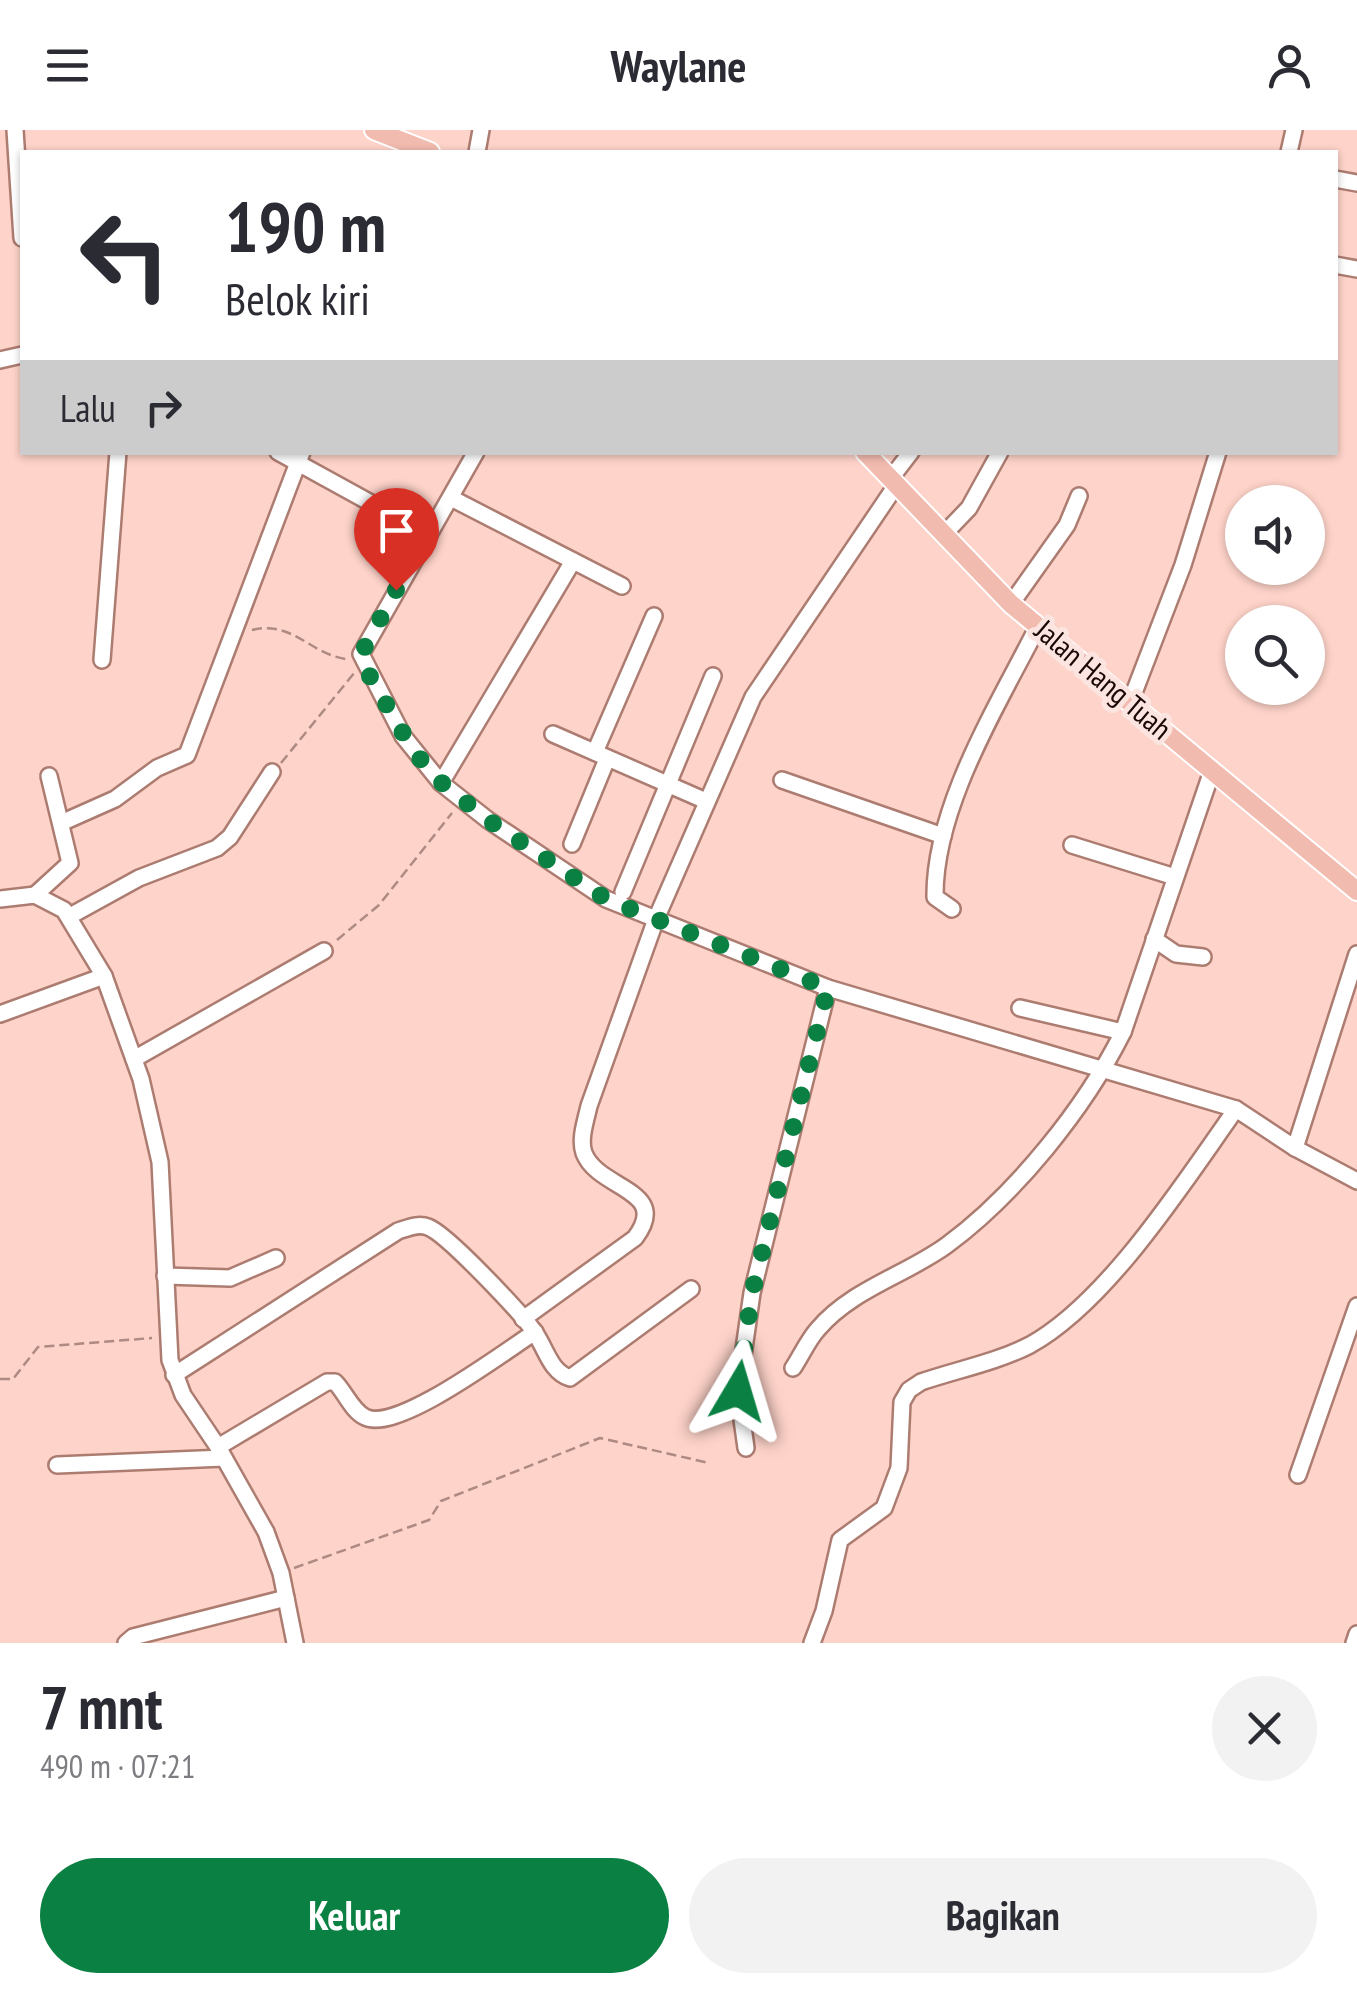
<!DOCTYPE html>
<html lang="id">
<head>
<meta charset="utf-8">
<style>
	:root { --surface:#fff; --page:#f2f2f3; --text:#2b2b33; --muted:#7c7c81; --accent:#0b8043 }
	body { margin:0; font-family:"PT Sans Narrow",sans-serif; background:var(--page); color:var(--text); height:100vh; display:flex; flex-direction:column; font-size:38px; white-space:nowrap }
	* { box-sizing:border-box; margin:0 }
	p { font-size:32px; color:var(--muted) }
	.icon { flex:none; width:55px; height:55px; fill:none; stroke:currentColor; stroke-width:2; stroke-linecap:round; stroke-linejoin:round }
	.map { position:relative; height:1513px; overflow:hidden }
	.details { display:flex; flex-direction:column; background:var(--surface); flex:1 }
	.details>* { flex:none }
	.top-card { position:absolute; left:20px; top:20px; width:1318px; height:305px; border-radius:0px; box-shadow:0 2px 8px #0004; background:#fff; color:var(--text); overflow:hidden }
	.buttons { position:absolute; left:1225px; top:355px; display:grid; gap:20px }
	.buttons a { display:grid; place-items:center; width:100px; height:100px; border-radius:50%; background:var(--surface); box-shadow:0 2px 8px #0004; font-size:50px }
	.pin { position:absolute; display:grid; place-items:center; width:85px; height:85px; color:#fff; margin:-102px -42px; border-radius:50% 50% 50% 0; rotate:-45deg; box-shadow:0 0 10px #0007 }
	.pin .icon { rotate:45deg }
	.me { position:absolute; width:110px; margin:-55px; rotate:7deg; stroke-linejoin:round; filter:drop-shadow(0 0 8px #0008) }
	.turn { display:flex; align-items:center; gap:35px; height:210px; padding:0 40px; font-size:45px }
	.turn .icon { width:130px; height:130px; stroke-width:2.5 }
	.turn b { display:block; font-size:70px; line-height:85px }
	.then { display:flex; align-items:center; height:95px; padding:0 40px; background:#0003; gap:20px; font-size:38px }
	.round { display:grid; place-items:center; flex:none; width:105px; height:105px; border-radius:52px; background:var(--page) }
	.headline { display:flex; align-items:center; justify-content:space-between; height:170px; padding:0 40px }
	h1 { font-size:60px; font-weight:800; line-height:75px }
	.cta { display:flex; gap:20px; margin-top:auto; padding:20px 40px }
	.cta a { flex:1; height:115px; border-radius:60px; background:var(--accent); color:#fff; font-size:40px; font-weight:800; line-height:115px; text-align:center }
	.cta a+a { background:var(--page); color:var(--text) }
	header { display:flex; justify-content:space-between; align-items:center; height:130px; padding:0 40px; background:var(--surface); font-size:45px; font-weight:800 }
	.map>svg:first-child { display:block }
	.lines { fill:none; stroke-linecap:round; stroke-linejoin:round }
	.minor-casing { stroke:#ad7c71; stroke-width:20 }
	.major-casing { stroke:#fff; stroke-width:22 }
	.path { stroke:#ad8a83; stroke-width:2.5; stroke-dasharray:10 5; stroke-linecap:butt }
	.minor { stroke:#fff; stroke-width:15 }
	.major { stroke:#f2bbaf; stroke-width:18 }
	.route { stroke:#0b8043; stroke-width:18; stroke-dasharray:0 32.4 }
	.labels { text-anchor:middle; stroke-width:10; stroke-linejoin:round; paint-order:stroke }
	.street-label { font-size:30px; fill:#1a0806; stroke:#fce5e0 }
</style>
</head>
<body>
<header><svg class="icon" aria-label="menu" viewBox="0 0 24 24"><path d="M4 6h16M4 12h16M4 18h16"/></svg>Waylane<svg class="icon" aria-label="person" viewBox="0 0 24 24"><circle cx="12" cy="8" r="4"/><path d="M4 21q1-7 8-7t8 7"/></svg></header>
<div class="map">
<svg width="1357" height="1513" viewBox="0 0 1357 1513">
	<rect width="100%" height="100%" fill="#fed3c9"/>
	<g class="lines">
		<defs>
			<g id="minor">
				<path d="M 15,0 L 22,108"/>
				<path d="M 477,22 L 481,0"/>
				<path d="M 1289,22 L 1294,0"/>
				<path d="M 1335,49 L 1357,53"/>
				<path d="M 1335,135 L 1357,139"/>
				<path d="M 0,230 L 22,225"/>
				<path d="M 278,322 L 429,405"/>
				<path d="M 476,322 L 361,524 L 403,606 L 441,653 L 488,690 L 606,769 L 828,858 L 1236,979 L 1295,1018 L 1357,1051"/>
				<path d="M 891,348 L 911,322"/>
				<path d="M 451,368 L 622,456"/>
				<path d="M 945,403 L 969,378 L 1000,322"/>
				<path d="M 1011,474 L 1067,395 L 1079,366"/>
				<path d="M 102,530 L 118,322"/>
				<path d="M 1130,573 L 1183,435 L 1218,322"/>
				<path d="M 553,604 L 706,671"/>
				<path d="M 595,622 L 654,486"/>
				<path d="M 782,650 L 943,706"/>
				<path d="M 441,653 L 573,431"/>
				<path d="M 61,693 L 115,669 L 157,638 L 187,625 L 302,322"/>
				<path d="M 572,714 L 607,629"/>
				<path d="M 1072,715 L 1175,747"/>
				<path d="M 623,762 L 713,546"/>
				<path d="M 35,765 L 70,733 L 49,646"/>
				<path d="M 0,769 L 35,765 L 64,780 L 104,846 L 141,949 L 160,1032 L 170,1230 L 183,1265 L 218,1317 L 266,1402 L 281,1443 L 295,1513"/>
				<path d="M 952,779 L 935,767 C 934,677 998,575 1038,496"/>
				<path d="M 70,786 L 139,748 L 217,718 L 230,707 L 272,642"/>
				<path d="M 1154,809 L 1176,824 L 1203,827"/>
				<path d="M 1020,878 L 1123,902"/>
				<path d="M 0,884 L 104,846"/>
				<path d="M 134,929 L 324,821"/>
				<path d="M 1295,1018 L 1357,824"/>
				<path d="M 165,1146 L 230,1148 L 276,1128"/>
				<path d="M 523,1189 L 635,1108 C 672,1059 598,1060 584,1023 C 579,1009 586,990 589,976 L 656,789 L 753,567 L 897,354"/>
				<path d="M 793,1238 C 801,1226 808,1210 818,1199 C 852,1159 906,1145 947,1115 C 1016,1064 1085,978 1123,902 L 1212,641"/>
				<path d="M 174,1245 L 398,1101 C 408,1098 418,1093 428,1097 C 447,1104 519,1181 533,1200 C 546,1217 549,1241 570,1248 L 691,1159"/>
				<path d="M 218,1317 L 327,1252 L 335,1252 C 345,1262 352,1281 365,1287 C 396,1304 505,1221 535,1202"/>
				<path d="M 746,1318 L 738,1261 L 752,1163 L 828,858"/>
				<path d="M 57,1335 L 224,1328"/>
				<path d="M 1298,1345 L 1357,1176"/>
				<path d="M 126,1513 L 133,1507 L 286,1468"/>
				<path d="M 812,1513 L 824,1481 L 840,1410 L 884,1378 L 899,1338 L 902,1272 L 909,1260 L 921,1252 C 956,1240 997,1232 1030,1215 C 1108,1172 1184,1052 1236,979"/>
				<path d="M 1354,1513 L 1357,1504"/>
			</g>
			<g id="major">
				<path d="M 374,0 L 430,22"/>
				<path d="M 865,322 L 1011,474 L 1357,761"/>
			</g>
		</defs>
		<use href="#minor" class="minor-casing"/>
		<use href="#major" class="major-casing"/>
		<g class="path">
			<path d="M 252,500 C 292,490 310,524 346,529"/>
			<path d="M 281,633 L 355,542"/>
			<path d="M 337,810 L 379,775 L 452,683"/>
			<path d="M 0,1249 L 13,1249 L 38,1217 L 152,1208"/>
			<path d="M 294,1438 L 429,1390 L 441,1371 L 600,1308 L 709,1333"/>
		</g>
		<use href="#minor" class="minor"/>
		<use href="#major" class="major"/>
	</g>
	<g class="lines">
		<path class="route" d="M 396,460 L 361,524 L 364,536 L 414,622 L 442,653 L 488,690 L 606,769 L 828,858 L 752,1163 L 738,1261"/>
	</g>
	<g class="labels">
		<g class="street-label">
			<text transform="translate(1103 550) rotate(40)" y="10">Jalan Hang Tuah</text>
		</g>
	</g>
</svg>
<div class="buttons">
<a><svg class="icon" aria-label="sound" viewBox="0 0 24 24"><path d="M4 9h4l5-4v14l-5-4H4zM17 9q2 3 0 6"/></svg></a>
<a><svg class="icon" aria-label="search" viewBox="0 0 24 24"><circle cx="10" cy="10" r="6"/><path d="M15 15l6 6"/></svg></a>
</div>
<div class="pin" style="left:396px;top:460px;background:#d93025"><svg class="icon" aria-label="arrive" viewBox="0 0 24 24"><path d="M6 21V4h12l-3 4 3 4H6"/></svg></div>
<svg class="me" style="left:738px;top:1261px" viewBox="-20 -20 40 40"><path d="M0-17L14 15 0 8-14 15z" fill="#0b8043" stroke="#fff" stroke-width="4"/></svg>
<div class="top-card">
<div class="turn"><svg class="icon" aria-label="left" viewBox="0 0 24 24"><path d="M17 20v-9H6M10 6l-5 5 5 5"/></svg><div><b>190 m</b>Belok kiri</div></div>
<div class="then">Lalu<svg class="icon" aria-label="right" viewBox="0 0 24 24"><path d="M7 20v-9h11M14 6l5 5-5 5"/></svg></div>
</div>
</div>
<section class="details">
<div class="headline"><div><h1>7 mnt</h1><p>490 m · 07:21</p></div><a class="round"><svg class="icon" aria-label="close" viewBox="0 0 24 24"><path d="M6 6l12 12M18 6L6 18"/></svg></a></div>
<div class="cta"><a>Keluar</a><a>Bagikan</a></div>
</section>
</body>
</html>
